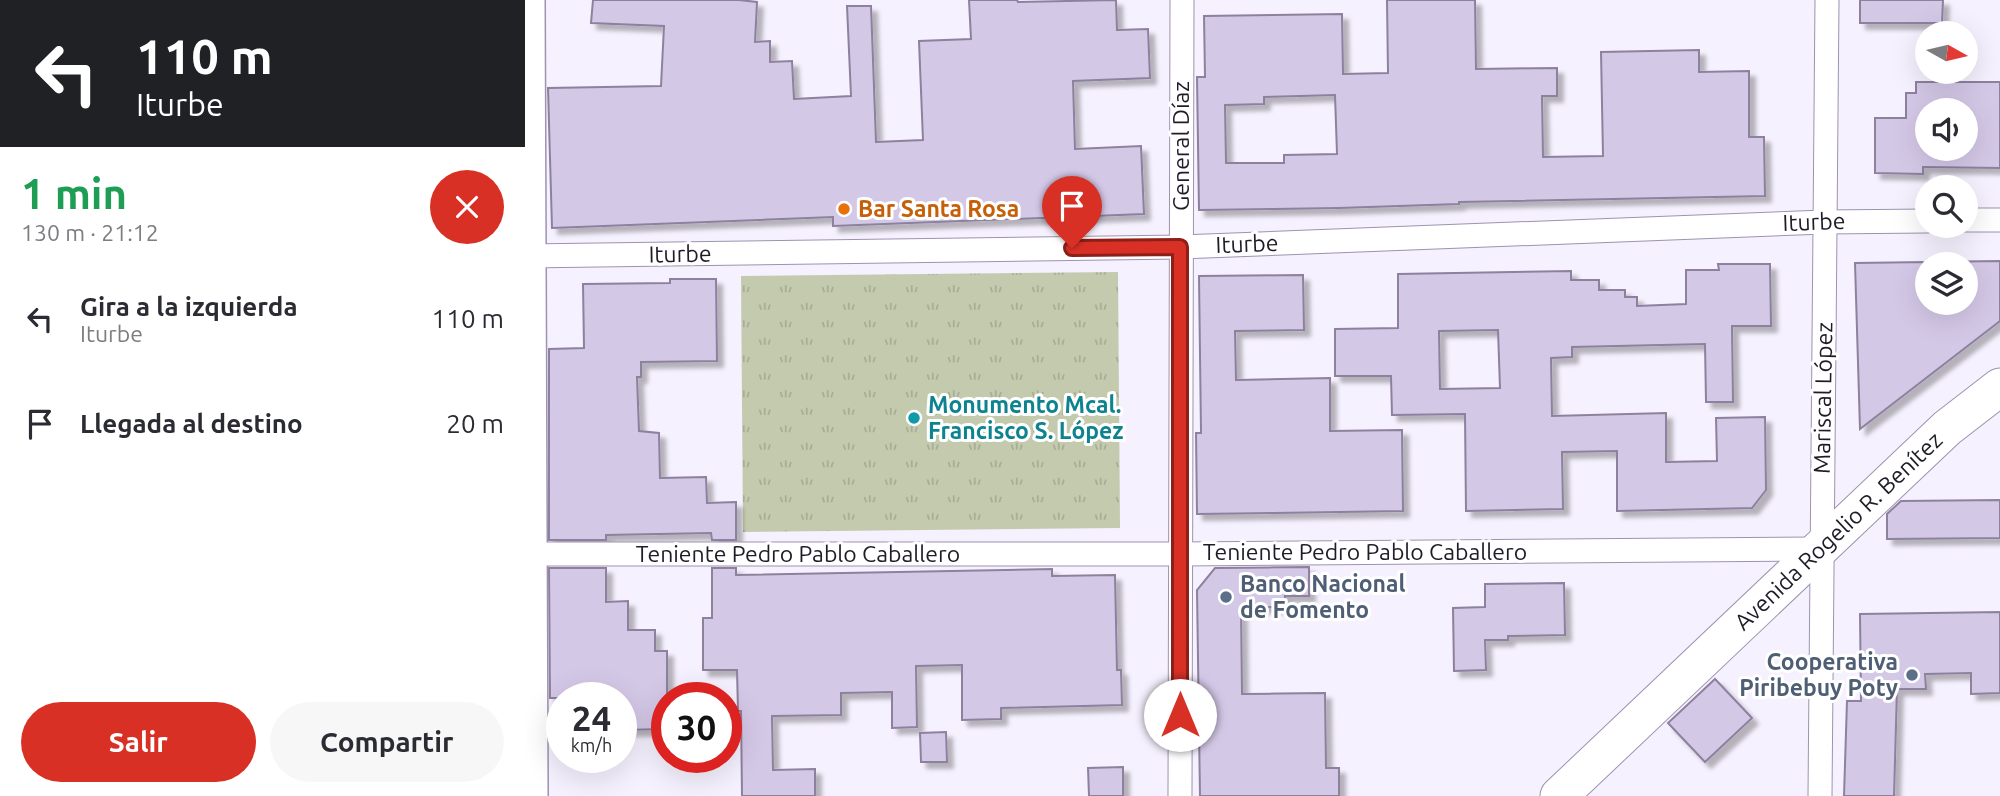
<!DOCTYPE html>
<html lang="es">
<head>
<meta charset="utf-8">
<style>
	:root { --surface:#fff; --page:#f7f7f7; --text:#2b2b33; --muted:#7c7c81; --accent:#d93025 }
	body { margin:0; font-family:Ubuntu,sans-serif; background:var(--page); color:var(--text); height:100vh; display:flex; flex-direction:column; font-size:26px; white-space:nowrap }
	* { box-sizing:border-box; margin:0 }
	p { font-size:23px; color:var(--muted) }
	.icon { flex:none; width:38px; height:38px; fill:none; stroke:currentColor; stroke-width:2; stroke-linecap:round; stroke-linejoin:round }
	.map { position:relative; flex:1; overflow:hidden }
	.side { display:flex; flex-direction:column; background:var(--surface); width:525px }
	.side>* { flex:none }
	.banner { background:#202124; color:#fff; overflow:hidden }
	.needle { width:46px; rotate:98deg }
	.tools { position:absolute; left:1390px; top:21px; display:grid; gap:14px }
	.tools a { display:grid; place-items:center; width:63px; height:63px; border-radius:50%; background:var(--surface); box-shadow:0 7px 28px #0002; font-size:35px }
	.speed { position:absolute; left:21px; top:682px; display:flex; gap:14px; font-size:35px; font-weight:700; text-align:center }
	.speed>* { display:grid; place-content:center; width:91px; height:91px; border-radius:50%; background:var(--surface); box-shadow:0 7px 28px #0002; line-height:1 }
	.speed small { font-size:18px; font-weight:400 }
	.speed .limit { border:10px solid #d22; background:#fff; color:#111 }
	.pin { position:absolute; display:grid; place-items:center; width:60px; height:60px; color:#fff; margin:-72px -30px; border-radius:50% 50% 50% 0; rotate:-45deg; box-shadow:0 0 7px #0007 }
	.pin .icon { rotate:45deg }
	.me { position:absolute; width:77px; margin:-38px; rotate:0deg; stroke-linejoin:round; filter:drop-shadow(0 0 5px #0008) }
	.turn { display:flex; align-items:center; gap:24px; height:147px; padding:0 21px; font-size:32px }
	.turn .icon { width:91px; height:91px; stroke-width:2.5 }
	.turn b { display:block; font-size:49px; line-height:60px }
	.round { display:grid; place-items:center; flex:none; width:74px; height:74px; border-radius:37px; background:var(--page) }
	.summary { display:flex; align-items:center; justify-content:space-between; height:119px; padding:0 21px }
	h1 { font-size:42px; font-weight:700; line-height:52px; color:#1e9e55 }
	.primary-button { display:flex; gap:14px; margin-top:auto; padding:14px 21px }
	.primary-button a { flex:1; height:80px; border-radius:42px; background:var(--accent); color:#fff; font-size:28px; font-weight:700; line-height:80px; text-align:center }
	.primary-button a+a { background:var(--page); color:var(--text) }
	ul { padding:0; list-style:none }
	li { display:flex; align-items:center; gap:21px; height:105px; padding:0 21px }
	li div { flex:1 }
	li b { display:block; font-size:26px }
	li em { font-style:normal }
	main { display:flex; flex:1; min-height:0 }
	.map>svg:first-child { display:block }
	.grass { fill:url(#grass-tufts) }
	.building { fill:#d4c8e7; stroke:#8d819e; stroke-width:2; fill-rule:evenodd; filter:url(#shadow) }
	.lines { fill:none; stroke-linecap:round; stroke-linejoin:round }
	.street-casing { stroke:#9e92af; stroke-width:25 }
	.secondary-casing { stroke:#9e92af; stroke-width:36 }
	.primary-casing { stroke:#9e92af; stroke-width:39 }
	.street { stroke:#fff; stroke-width:23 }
	.secondary { stroke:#fff; stroke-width:33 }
	.primary { stroke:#fff; stroke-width:37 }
	.route-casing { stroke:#8d1f18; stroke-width:18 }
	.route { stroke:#d93025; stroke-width:12 }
	.food-dot { fill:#e8710a; stroke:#fff; stroke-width:2.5 }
	.culture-dot { fill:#0f9aa8; stroke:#fff; stroke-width:2.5 }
	.service-dot { fill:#5c6f8a; stroke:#fff; stroke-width:2.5 }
	.labels { text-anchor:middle; stroke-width:6; stroke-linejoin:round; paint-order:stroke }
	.street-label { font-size:23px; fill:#201c27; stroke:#fff }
	.food-label { font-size:23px; font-weight:bold; fill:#c56008; stroke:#fff; text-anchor:start }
	.culture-label { font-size:23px; font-weight:bold; fill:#0d838f; stroke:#fff; text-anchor:start }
	.service-label { font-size:23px; font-weight:bold; fill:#4e5e75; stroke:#fff; text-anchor:start }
</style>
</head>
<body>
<main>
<section class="side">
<div class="banner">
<div class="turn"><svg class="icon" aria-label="left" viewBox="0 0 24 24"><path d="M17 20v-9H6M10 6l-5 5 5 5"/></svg><div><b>110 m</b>Iturbe</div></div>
</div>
<div class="summary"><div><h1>1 min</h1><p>130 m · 21:12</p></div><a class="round" style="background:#d93025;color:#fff"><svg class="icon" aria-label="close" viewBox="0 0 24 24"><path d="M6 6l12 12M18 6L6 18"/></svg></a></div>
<ul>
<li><svg class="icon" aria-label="left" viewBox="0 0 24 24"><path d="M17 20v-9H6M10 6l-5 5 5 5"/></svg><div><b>Gira a la izquierda</b><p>Iturbe</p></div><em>110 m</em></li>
<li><svg class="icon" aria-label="arrive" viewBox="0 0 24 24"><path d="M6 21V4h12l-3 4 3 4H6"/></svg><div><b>Llegada al destino</b></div><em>20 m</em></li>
</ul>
<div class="primary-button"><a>Salir</a><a>Compartir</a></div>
</section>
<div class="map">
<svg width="1475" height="796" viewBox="0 0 1475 796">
	<defs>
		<pattern id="grass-tufts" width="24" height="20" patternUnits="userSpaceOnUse" patternTransform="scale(1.75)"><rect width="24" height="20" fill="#c4caae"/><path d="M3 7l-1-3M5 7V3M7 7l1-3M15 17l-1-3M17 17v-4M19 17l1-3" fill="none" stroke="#a8ad96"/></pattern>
		<filter id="shadow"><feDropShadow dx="6" dy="6" stdDeviation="2" flood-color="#0004"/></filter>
	</defs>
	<rect width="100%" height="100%" fill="#f6f1fe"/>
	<path class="grass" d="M 593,272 L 595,528 L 218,532 L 216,276 Z"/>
	<g class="building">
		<path d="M 68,0 L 214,0 L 232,2 L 230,42 L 245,41 L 245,62 L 267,61 L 269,99 L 326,96 L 322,6 L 346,6 L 351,142 L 398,140 L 394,41 L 446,39 L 444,0 L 492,0 L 493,2 L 591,0 L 592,30 L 623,29 L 625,78 L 548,81 L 550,149 L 616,146 L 619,214 L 308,226 L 308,217 L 27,228 L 23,88 L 136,86 L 139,26 L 66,23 Z"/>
		<path d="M 862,0 L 950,0 L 951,69 L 1032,68 L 1032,96 L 1017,96 L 1018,157 L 1078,156 L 1076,52 L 1174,50 L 1174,72 L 1224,71 L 1224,137 L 1239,137 L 1240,196 L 934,202 L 934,204 L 813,208 L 674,210 L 672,77 L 680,77 L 679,16 L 817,14 L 818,74 L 863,73 ZM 810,95 L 812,154 L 759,155 L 759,163 L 701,163 L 700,105 L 739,104 L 739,97 Z"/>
		<path d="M 1335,0 L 1418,0 L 1417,23 L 1335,23 Z"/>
		<path d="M 1391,82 L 1475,82 L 1475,168 L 1398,167 L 1398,174 L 1350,173 L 1350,118 L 1381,118 L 1381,93 L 1391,93 ZM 1402,110 L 1440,110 L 1440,149 L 1402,149 Z"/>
		<path d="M 1475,261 L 1475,321 L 1335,429 L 1330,263 ZM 1402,264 L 1440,264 L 1440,303 L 1402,303 Z"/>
		<path d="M 1193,264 L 1245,264 L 1246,326 L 1207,326 L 1208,402 L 1181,402 L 1180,344 L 1047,347 L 1047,357 L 1026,358 L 1027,416 L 1141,413 L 1141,462 L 1192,461 L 1191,418 L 1240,417 L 1241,490 L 1227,508 L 1092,511 L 1092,451 L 1037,452 L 1038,509 L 941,511 L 940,414 L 867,415 L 866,376 L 810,376 L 810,329 L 873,328 L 873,274 L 1046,271 L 1046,280 L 1074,280 L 1074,290 L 1100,290 L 1100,297 L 1112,297 L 1112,306 L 1161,304 L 1161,270 L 1194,270 ZM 973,330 L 975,388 L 915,389 L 914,331 Z"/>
		<path d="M 778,275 L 779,330 L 710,331 L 711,380 L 805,378 L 805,431 L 877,430 L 878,511 L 672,514 L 671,433 L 676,433 L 674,276 Z"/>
		<path d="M 145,279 L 191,279 L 192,361 L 116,362 L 116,377 L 112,377 L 114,431 L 134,433 L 135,478 L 181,477 L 182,503 L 211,502 L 211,540 L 187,540 L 186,533 L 81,535 L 81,540 L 24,540 L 24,349 L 59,348 L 58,284 L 145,283 Z"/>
		<path d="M 1475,500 L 1475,538 L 1362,539 L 1362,514 L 1376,501 Z"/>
		<path d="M 784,567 L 784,596 L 760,596 L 760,607 L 716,607 L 717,694 L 800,693 L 801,768 L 814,768 L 814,796 L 675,796 L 672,590 L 690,568 Z"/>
		<path d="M 24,568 L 81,568 L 81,602 L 103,601 L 103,630 L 130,630 L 130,651 L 142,651 L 142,729 L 96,730 L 96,698 L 25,698 Z"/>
		<path d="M 187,568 L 211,568 L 211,575 L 527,569 L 527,576 L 590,575 L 592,670 L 596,670 L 597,705 L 476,708 L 476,719 L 437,720 L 437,665 L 391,666 L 392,727 L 367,728 L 367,692 L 316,693 L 316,715 L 247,716 L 248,770 L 290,769 L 290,796 L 217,796 L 216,711 L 213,711 L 212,670 L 178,670 L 178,618 L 187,618 Z"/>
		<path d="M 1039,583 L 1040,635 L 983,636 L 983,640 L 960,640 L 961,670 L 929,671 L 928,608 L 960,607 L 960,584 Z"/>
		<path d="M 1475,612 L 1475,693 L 1446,694 L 1446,673 L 1400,674 L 1401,689 L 1372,689 L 1369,796 L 1319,796 L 1322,701 L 1336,701 L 1335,614 Z"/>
		<path d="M 1190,679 L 1227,718 L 1180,762 L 1143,723 Z"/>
		<path d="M 421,732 L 422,762 L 396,762 L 395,733 Z"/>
		<path d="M 598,767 L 598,796 L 564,796 L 563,768 Z"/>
	</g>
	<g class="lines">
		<defs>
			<g id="street">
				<path d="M 1440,220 L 1475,220"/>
				<path d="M 0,256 L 655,247 L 1300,222 L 1402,221"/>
				<path d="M 5,554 L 655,554 L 1296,549"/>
				<path d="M 655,796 L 657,0"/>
				<path d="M 1295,796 L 1302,0"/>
			</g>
			<path id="secondary" d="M 3,0 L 6,796"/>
			<g id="primary">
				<path id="s1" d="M 1034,796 L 1422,428 L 1475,387"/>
			</g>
		</defs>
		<use href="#street" class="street-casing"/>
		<use href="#secondary" class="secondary-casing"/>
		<use href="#primary" class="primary-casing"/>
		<use href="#street" class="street"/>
		<use href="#secondary" class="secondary"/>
		<use href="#primary" class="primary"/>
	</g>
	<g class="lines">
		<defs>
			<path id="route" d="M 547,248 L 655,247 L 655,715"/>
		</defs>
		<use href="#route" class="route-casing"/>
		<use href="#route" class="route"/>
	</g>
	<circle class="food-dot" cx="319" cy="209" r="7"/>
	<circle class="culture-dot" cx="389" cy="418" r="7"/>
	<g class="service-dot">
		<circle cx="701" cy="597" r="7"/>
		<circle cx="1387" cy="675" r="7"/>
	</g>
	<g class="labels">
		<g class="street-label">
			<text transform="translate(656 146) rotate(-90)" y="8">General Díaz</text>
			<text transform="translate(1289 222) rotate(-2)" y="8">Iturbe</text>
			<text transform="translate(722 244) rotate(-2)" y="8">Iturbe</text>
			<text transform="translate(155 254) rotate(-1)" y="8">Iturbe</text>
			<text transform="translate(1298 398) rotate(-89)" y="8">Mariscal López</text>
			<text dy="8" stroke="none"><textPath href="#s1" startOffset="385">Avenida Rogelio R. Benítez</textPath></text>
			<text x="840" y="560">Teniente Pedro Pablo Caballero</text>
			<text x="273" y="562">Teniente Pedro Pablo Caballero</text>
		</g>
		<g class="food-label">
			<text x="333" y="217">Bar Santa Rosa</text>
		</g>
		<g class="culture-label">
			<text x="403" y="413">Monumento Mcal.<tspan x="403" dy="26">Francisco S. López</tspan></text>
		</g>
		<g class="service-label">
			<text x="715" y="592">Banco Nacional<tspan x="715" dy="26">de Fomento</tspan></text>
			<text x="1373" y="670" text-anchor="end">Cooperativa<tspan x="1373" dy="26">Piribebuy Poty</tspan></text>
		</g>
	</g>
</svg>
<div class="tools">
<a><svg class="needle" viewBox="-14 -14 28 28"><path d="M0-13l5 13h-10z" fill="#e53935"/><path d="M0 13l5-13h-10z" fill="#7c7c81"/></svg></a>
<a><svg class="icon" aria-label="sound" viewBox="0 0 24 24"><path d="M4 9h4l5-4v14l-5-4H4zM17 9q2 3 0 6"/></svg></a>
<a><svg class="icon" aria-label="search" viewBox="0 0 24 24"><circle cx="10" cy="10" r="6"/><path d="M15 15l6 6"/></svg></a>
<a><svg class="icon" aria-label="layers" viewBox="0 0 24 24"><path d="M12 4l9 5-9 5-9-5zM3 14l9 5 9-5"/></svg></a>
</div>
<div class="speed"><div>24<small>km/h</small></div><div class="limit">30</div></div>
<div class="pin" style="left:547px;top:248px;background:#d93025"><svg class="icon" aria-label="arrive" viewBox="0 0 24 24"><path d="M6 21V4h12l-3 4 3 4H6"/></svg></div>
<svg class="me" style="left:655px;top:715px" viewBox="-20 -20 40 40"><circle r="19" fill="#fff"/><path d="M0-13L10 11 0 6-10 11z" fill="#d93025"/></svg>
</div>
</main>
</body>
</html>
